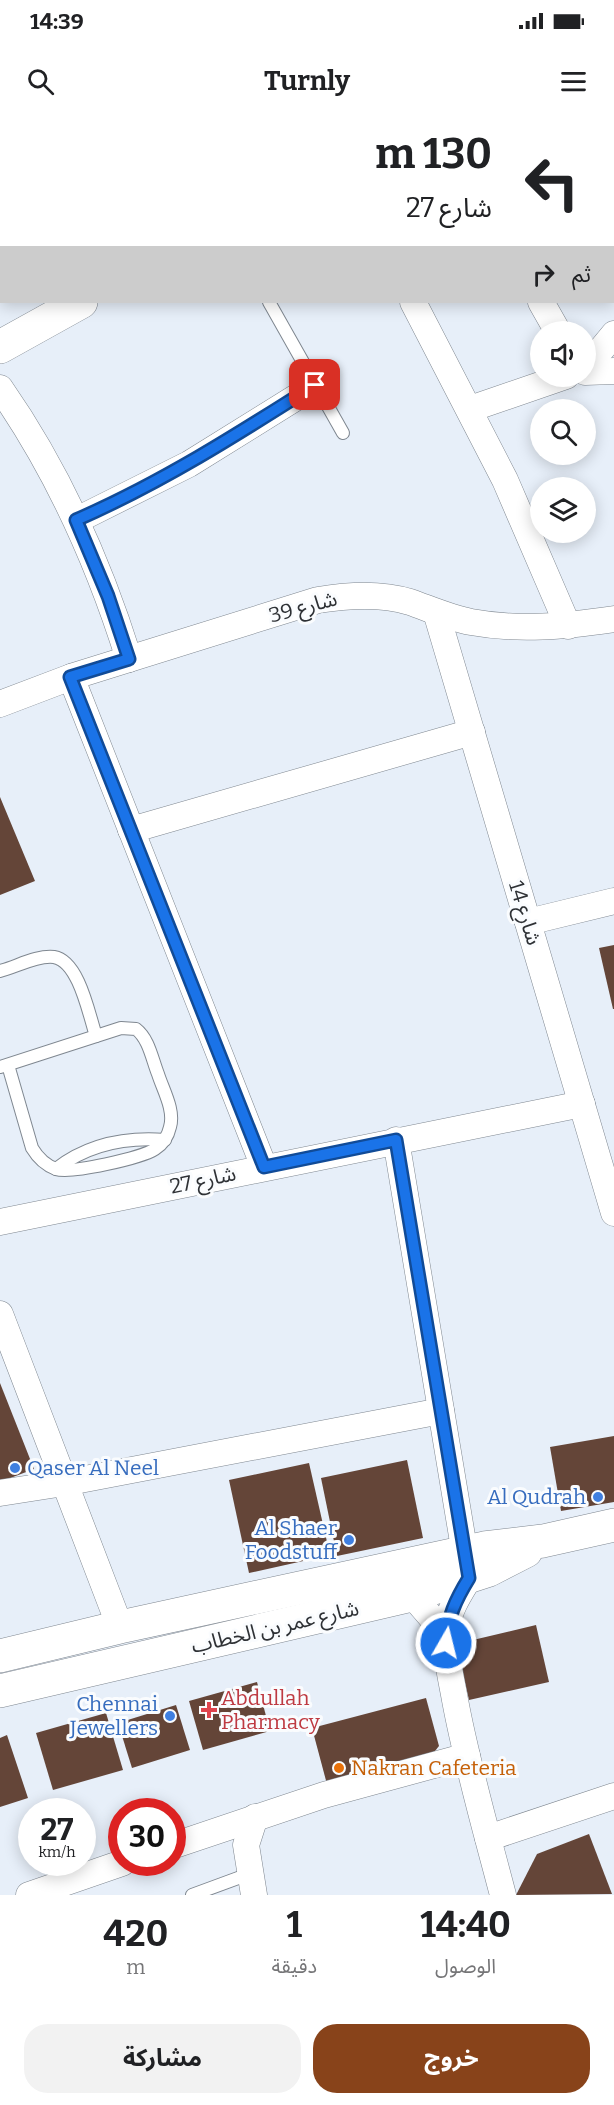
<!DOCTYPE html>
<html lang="ar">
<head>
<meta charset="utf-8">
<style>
	:root { --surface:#fff; --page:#f2f2f2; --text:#202124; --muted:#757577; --accent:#88431a }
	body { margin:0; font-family:Bitter,"Noto Sans Arabic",serif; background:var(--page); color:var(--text); direction:rtl; height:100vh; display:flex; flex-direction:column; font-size:22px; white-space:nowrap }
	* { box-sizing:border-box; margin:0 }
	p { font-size:20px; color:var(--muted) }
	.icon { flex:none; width:33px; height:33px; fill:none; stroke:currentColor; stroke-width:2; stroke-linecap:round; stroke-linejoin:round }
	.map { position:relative; height:1775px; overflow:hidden; direction:ltr }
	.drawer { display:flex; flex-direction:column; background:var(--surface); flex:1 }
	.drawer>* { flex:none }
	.hud { position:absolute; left:0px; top:0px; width:615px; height:183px; box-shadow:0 3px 15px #0003; direction:rtl; background:#fff; color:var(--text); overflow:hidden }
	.tools { position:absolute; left:530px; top:201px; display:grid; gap:12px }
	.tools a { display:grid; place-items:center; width:66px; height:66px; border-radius:50%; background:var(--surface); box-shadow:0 3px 15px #0003; font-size:30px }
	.speed { position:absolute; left:18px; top:1678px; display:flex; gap:12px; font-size:30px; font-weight:700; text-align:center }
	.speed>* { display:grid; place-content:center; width:78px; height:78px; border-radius:50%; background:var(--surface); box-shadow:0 3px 15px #0003; line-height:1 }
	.speed small { font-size:15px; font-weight:400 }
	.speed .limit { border:9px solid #d22; background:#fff; color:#111 }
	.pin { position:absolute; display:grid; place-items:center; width:51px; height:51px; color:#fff; margin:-26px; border-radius:12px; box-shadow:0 3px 9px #0006 }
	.me { position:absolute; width:66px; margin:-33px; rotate:8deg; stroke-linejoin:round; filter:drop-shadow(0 0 4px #0008) }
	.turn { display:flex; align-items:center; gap:21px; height:126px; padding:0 24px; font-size:27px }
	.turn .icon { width:78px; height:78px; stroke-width:2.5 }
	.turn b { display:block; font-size:42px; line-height:51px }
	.then { display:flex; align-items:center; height:57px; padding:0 24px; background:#0003; gap:12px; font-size:22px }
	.eta { display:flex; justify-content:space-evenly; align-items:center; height:102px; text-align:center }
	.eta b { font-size:36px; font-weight:700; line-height:42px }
	.button { display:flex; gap:12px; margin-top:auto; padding:12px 24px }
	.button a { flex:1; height:69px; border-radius:24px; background:var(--accent); color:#fff; font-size:24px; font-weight:700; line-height:69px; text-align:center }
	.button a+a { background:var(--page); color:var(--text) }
	.status { display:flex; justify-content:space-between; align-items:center; height:42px; padding:0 30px; background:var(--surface); direction:ltr }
	.status svg { height:16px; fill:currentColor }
	header { display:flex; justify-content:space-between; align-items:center; height:78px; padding:0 24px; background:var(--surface); font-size:27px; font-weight:700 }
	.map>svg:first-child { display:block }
	.building { fill:#644538 }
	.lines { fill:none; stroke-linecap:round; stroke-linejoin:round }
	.lane-casing { stroke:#7f8790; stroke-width:14 }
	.street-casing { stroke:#7f8790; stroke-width:27 }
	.secondary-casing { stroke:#7f8790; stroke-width:34 }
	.lane { stroke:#fff; stroke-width:12 }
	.street { stroke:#fff; stroke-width:26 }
	.secondary { stroke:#fff; stroke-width:33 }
	.route-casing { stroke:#114b97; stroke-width:15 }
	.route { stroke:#1a73e8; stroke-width:10 }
	.shop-dot { fill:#3f7fe0; stroke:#fafcfe; stroke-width:2 }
	.health-dot { fill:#e0444e; stroke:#fafcfe; stroke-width:2 }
	.food-dot { fill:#e8710a; stroke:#fafcfe; stroke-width:2 }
	.labels { text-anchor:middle; stroke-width:6; stroke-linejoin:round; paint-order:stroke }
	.street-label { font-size:21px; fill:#2e3135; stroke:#fafcfe }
	.shop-label { font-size:21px; fill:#366cbe; stroke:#fafcfe; text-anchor:end }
	.health-label { font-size:21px; fill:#be3a42; stroke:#fafcfe; text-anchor:start }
	.food-label { font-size:21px; fill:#c56008; stroke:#fafcfe; text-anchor:start }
</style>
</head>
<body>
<div class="status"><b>14:39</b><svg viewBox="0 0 49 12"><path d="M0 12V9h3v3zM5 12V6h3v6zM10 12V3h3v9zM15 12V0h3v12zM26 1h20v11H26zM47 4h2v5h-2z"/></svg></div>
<header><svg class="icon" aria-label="menu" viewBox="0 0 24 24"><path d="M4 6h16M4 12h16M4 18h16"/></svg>Turnly<svg class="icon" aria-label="search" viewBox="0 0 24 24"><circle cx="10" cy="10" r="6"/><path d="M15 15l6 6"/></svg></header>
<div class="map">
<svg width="614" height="1775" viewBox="0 0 614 1775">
	<rect width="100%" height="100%" fill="#e7eff9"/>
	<g class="building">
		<path d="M 0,677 L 35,761 L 0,775 Z"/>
		<path d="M 614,825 L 614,889 L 613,889 L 599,828 Z"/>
		<path d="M 0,1263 L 34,1349 L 0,1362 Z"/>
		<path d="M 614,1316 L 614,1382 L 561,1391 L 550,1327 Z"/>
		<path d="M 407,1340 L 423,1418 L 337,1436 L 321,1358 Z"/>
		<path d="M 309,1343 L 330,1435 L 249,1453 L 229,1360 Z"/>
		<path d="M 536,1505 L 549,1562 L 469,1580 L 456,1524 Z"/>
		<path d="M 257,1562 L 270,1611 L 203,1630 L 189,1581 Z"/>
		<path d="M 426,1578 L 439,1626 L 427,1641 L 328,1668 L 312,1608 Z"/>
		<path d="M 176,1585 L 190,1630 L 132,1648 L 118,1603 Z"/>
		<path d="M 106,1593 L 123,1650 L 53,1670 L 36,1613 Z"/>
		<path d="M 7,1615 L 28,1678 L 0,1687 L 0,1618 Z"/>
		<path d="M 589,1714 L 612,1774 L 516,1775 L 537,1734 Z"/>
	</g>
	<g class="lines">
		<defs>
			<g id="lane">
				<path d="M 269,182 L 343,313"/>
				<path d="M 0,851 C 16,847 37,835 54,837 C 79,841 89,895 96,916"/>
				<path d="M 0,947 L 121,908 L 136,909 C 149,919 152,939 158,954 C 163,970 175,990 170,1007 C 168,1016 163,1024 155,1029 C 141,1038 71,1054 56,1049 C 45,1045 38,1038 32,1028 L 8,945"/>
				<path d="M 56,1049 C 87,1025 126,1017 165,1020"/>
				<path d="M 192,1775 L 249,1754"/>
			</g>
			<g id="street">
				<path d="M 365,0 L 366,2"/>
				<path d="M 434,0 L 434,2"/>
				<path d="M 47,2 L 50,0"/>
				<path d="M 0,26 L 2,25"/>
				<path d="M 413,182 L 505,360 L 568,506"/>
				<path d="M 541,182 L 558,212"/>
				<path d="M 585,249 L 614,214"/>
				<path d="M 585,252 L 614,251"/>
				<path d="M 0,268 C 58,351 99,443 129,539"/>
				<path d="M 470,289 L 566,256"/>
				<path d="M 77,400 L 189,344 L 316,265"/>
				<path d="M 436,492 L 614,1093"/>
				<path d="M 71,557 L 264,1047"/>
				<path d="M 0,584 L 71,557 L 318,480 C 349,475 380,473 410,482 C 430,489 450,498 471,502 C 520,511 565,506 614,499"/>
				<path d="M 131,710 L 472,612"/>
				<path d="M 528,802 L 614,781"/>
				<path d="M 396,1020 L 469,1458 C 460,1473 449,1489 447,1507 C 444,1531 451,1557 455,1580 C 467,1645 486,1710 503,1775"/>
				<path d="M 0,1102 L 582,984"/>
				<path d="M 0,1194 L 120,1507"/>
				<path d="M 0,1373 L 64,1363 L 441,1291"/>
				<path d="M 412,1475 L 431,1497 L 446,1523"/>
				<path d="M 488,1718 L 614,1676"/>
				<path d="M 172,1726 L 324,1675 L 467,1636"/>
				<path d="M 29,1775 L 122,1743"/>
				<path d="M 254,1775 L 246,1725 L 255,1697"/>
			</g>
			<g id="secondary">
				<path d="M 409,2 L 412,0"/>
				<path d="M 0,227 L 81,182"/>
				<path d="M 0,1536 L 120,1507 L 484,1428 L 543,1421 L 614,1405"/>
				<path d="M 0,1571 L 412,1475 L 489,1450 L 526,1431"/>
			</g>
		</defs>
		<use href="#lane" class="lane-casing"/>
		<use href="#street" class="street-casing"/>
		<use href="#secondary" class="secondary-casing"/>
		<use href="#lane" class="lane"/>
		<use href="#street" class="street"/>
		<use href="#secondary" class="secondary"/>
	</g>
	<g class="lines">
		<defs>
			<path id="route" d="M 315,265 C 238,314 161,363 76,400 L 108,476 L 129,539 L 70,557 L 264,1047 L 396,1020 L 469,1458 C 456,1479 447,1498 446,1523"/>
		</defs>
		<use href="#route" class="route-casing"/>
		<use href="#route" class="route"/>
	</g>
	<g class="shop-dot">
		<circle cx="15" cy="1348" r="6"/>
		<circle cx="598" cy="1377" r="6"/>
		<circle cx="349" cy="1420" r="6"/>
		<circle cx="170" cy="1596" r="6"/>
	</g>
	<path class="health-dot" d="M206 1581h6v6h6v6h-6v6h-6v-6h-6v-6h6z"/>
	<circle class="food-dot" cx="339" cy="1648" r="6"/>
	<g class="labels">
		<g class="street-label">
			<text transform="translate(303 487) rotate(-15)" y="7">شارع 39</text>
			<text transform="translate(525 793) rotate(73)" y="7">شارع 14</text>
			<text transform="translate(203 1060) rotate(-12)" y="7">شارع 27</text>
			<text transform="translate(275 1507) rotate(-13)" y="7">شارع عمر بن الخطاب</text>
		</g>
		<g class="shop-label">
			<text x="27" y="1355" text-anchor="start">Qaser Al Neel</text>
			<text x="586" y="1384">Al Qudrah</text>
			<text x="337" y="1415">Al Shaer<tspan x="337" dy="24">Foodstuff</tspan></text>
			<text x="158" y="1591">Chennai<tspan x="158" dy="24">Jewellers</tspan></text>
		</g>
		<g class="health-label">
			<text x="221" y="1585">Abdullah<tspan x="221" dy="24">Pharmacy</tspan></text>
		</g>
		<g class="food-label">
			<text x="351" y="1655">Nakran Cafeteria</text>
		</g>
	</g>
</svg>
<div class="tools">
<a><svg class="icon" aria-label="sound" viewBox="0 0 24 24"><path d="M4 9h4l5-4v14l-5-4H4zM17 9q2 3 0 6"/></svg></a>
<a><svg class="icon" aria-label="search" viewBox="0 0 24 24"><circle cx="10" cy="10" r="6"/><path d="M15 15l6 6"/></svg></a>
<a><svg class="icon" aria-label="layers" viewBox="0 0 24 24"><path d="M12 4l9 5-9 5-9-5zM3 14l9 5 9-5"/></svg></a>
</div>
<div class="speed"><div>27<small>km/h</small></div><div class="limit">30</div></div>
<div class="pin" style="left:315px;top:265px;background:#d93025"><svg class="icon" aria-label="arrive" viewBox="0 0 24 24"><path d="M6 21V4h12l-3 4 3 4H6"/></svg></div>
<svg class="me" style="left:446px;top:1523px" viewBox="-20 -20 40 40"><circle r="17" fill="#1a73e8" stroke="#fff" stroke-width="3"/><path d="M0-11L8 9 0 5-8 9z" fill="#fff"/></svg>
<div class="hud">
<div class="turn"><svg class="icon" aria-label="left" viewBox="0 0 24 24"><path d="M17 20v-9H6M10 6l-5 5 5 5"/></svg><div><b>130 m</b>شارع 27</div></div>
<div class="then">ثم<svg class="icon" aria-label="right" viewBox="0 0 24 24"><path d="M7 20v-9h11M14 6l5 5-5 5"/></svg></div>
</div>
</div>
<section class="drawer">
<div class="eta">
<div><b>14:40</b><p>الوصول</p></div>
<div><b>1</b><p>دقيقة</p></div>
<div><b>420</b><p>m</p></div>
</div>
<div class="button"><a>خروج</a><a>مشاركة</a></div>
</section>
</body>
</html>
